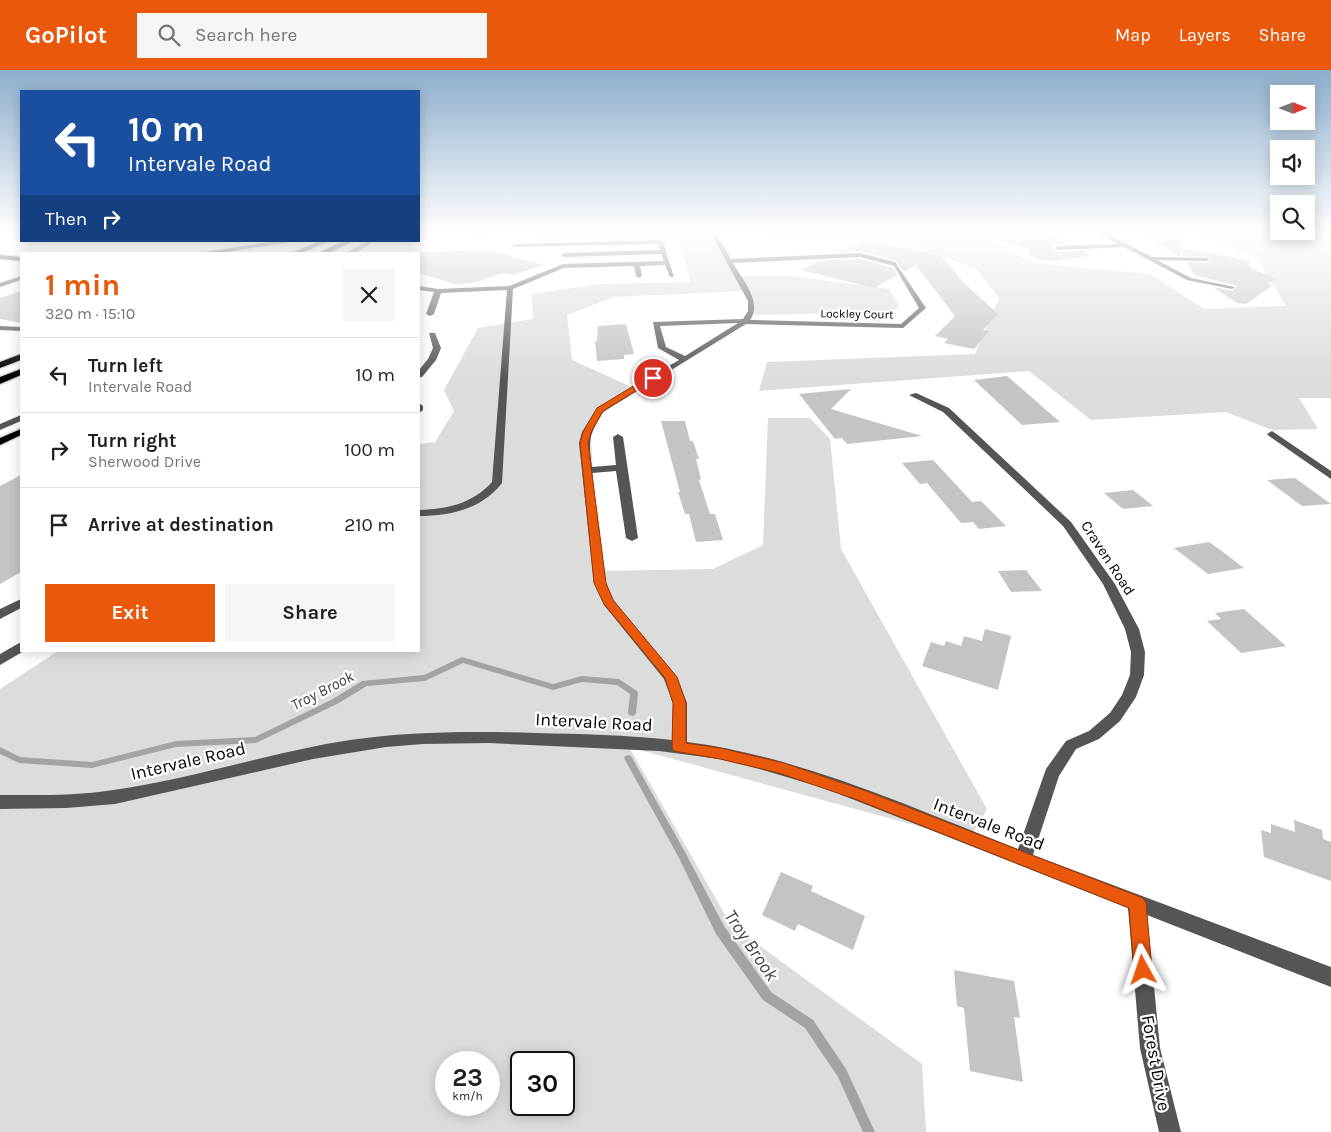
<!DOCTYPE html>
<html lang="en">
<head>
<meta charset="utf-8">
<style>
	:root { --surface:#fff; --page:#f6f6f6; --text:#202124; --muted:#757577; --line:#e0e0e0; --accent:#ea580c }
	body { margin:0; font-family:Karla,sans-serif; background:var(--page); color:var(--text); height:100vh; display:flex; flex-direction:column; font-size:19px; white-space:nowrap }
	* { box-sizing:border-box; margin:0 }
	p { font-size:16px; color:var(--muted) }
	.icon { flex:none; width:28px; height:28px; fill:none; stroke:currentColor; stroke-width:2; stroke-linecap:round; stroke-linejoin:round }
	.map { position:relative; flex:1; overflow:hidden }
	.sheet { position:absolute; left:20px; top:182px; width:400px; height:400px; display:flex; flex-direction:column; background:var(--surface); border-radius:0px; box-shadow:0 2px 12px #0003 }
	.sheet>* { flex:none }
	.guide { position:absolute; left:20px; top:20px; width:400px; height:152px; border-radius:0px; box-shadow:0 2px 12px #0003; background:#1a4fa0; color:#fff; overflow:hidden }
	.needle { width:32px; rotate:90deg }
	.buttons { position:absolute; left:1270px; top:15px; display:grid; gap:10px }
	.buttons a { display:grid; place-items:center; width:45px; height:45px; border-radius:0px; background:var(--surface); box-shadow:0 2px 12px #0003; font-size:25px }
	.speed { position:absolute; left:435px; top:981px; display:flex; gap:10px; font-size:25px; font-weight:700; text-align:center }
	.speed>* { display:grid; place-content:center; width:65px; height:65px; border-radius:50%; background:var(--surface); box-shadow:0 2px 12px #0003; line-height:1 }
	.speed small { font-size:12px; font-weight:400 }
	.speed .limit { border:2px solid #111; border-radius:8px; background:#fff; color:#111 }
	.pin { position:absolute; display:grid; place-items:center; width:42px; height:42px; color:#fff; margin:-21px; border:2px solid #fff; border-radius:50%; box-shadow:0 1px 5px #0007 }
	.me { position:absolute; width:55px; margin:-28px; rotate:355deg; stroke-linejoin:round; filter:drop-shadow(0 0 4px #0008) }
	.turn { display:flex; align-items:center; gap:18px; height:105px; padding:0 25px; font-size:22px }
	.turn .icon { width:65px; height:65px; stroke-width:2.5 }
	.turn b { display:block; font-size:35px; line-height:42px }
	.then { display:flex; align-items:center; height:48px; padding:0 25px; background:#0003; gap:10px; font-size:19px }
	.round { display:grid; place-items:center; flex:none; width:52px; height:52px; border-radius:0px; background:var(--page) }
	.summary { display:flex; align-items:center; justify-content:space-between; height:85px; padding:0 25px }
	h1 { font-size:30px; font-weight:700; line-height:38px; color:var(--accent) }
	.action { display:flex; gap:10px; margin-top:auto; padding:10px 25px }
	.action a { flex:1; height:58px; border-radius:0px; background:var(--accent); color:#fff; font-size:20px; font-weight:700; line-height:58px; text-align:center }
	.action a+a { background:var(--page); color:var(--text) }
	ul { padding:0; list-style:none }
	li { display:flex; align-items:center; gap:15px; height:75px; padding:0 25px; border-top:1px solid var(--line) }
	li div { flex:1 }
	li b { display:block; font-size:19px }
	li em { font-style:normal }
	header { display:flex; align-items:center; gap:30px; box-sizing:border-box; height:70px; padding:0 25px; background:var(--accent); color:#fff }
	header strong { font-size:24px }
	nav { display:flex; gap:28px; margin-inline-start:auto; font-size:18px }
	.search { width:350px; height:45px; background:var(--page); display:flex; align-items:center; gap:12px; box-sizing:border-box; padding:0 18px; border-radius:0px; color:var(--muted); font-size:19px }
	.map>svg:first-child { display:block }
	.green { fill:#dcdcdc; fill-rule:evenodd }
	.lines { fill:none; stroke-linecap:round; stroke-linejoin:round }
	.stream { fill:#a3a3a3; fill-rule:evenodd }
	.building { fill:#c4c4c4 }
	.major-casing { stroke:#dbdbdb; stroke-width:3 }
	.highway-casing { stroke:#dbdbdb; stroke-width:3 }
	.minor { fill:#555; fill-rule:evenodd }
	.major { fill:#000; fill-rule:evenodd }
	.highway { fill:#000; fill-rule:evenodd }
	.route { fill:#ea580c; stroke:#983908 }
	.labels { text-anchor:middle; stroke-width:4.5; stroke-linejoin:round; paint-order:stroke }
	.far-street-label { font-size:12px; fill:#000; stroke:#fff }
	.street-label { font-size:15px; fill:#000; stroke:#fff }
	.water-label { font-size:16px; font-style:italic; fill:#444; stroke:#fff }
	.near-street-label { font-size:18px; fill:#000; stroke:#fff }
	.near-water-label { font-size:19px; font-style:italic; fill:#444; stroke:#fff }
</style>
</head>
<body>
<header>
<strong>GoPilot</strong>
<div class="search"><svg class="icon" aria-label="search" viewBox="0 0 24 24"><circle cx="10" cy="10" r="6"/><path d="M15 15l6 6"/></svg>Search here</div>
<nav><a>Map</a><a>Layers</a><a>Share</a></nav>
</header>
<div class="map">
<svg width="1331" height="1062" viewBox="0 0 1331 1062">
	<rect width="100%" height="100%" fill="#fff"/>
	<g class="green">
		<path d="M 538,160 L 715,160 L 739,206 L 794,206 L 889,219 L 899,236 L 879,252 L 842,243 L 755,245 L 744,221 L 614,227 L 567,245 L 572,290 L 634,318 L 590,354 L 599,501 L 713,499 L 763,475 L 768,348 L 810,348 L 830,369 L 841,479 L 987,739 L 969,770 L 629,677 L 731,855 L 922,994 L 926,1062 L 0,1062 L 0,619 L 58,581 L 419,581 L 419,441 L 420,440 L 419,374 L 435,372 L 454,341 L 444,320 L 478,258 L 533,249 L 532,224 L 600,214 L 691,212 L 678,169 L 536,171 ZM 446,992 L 489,992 L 489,1035 L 446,1035 ZM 521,992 L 564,992 L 564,1035 L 521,1035 Z"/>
		<path d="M 766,160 L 997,160 L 996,174 L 1033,193 L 1150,204 L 1204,239 L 1286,236 L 1257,188 L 1192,160 L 1331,160 L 1331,328 L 1299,328 L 1318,359 L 1272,360 L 1226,342 L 1091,350 L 1029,301 L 759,321 L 767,292 L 975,284 L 999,228 L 977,200 L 904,171 L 870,166 L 767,167 Z"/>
	</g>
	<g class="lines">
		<g class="stream">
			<path d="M 462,587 L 553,614 L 582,606 L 619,609 L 637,621 L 638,623 L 636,643 L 635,645 L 632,646 L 629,645 L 628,643 L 630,624 L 617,615 L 582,612 L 553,620 L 463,593 L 425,611 L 367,616 L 337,634 L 256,673 L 176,677 L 92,698 L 19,693 L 0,684 L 0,677 L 20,687 L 92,692 L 176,671 L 255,667 L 331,630 L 362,611 L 424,605 Z"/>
			<path d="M 628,685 L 631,686 L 685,782 L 724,856 L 771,922 L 813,950 L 846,999 L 875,1062 L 863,1062 L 838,1007 L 805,958 L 763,930 L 716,864 L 679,788 L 624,688 L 625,686 Z"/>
		</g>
	</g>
	<g class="building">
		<path d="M 982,160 L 1041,160 L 1068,174 L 1058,174 L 1054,176 L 1053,179 L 1057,182 L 1082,181 L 1091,186 L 1056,191 L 1036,190 L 1036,188 L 1030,186 L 1030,180 L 982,166 Z"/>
		<path d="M 1137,160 L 1179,160 L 1181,178 L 1250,191 L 1249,196 L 1255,200 L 1277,209 L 1268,214 L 1272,216 L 1246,234 L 1237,233 L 1213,217 L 1232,221 L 1237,216 L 1194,205 L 1187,192 L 1207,193 L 1210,187 L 1183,186 L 1181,181 L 1181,186 L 1177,186 Z"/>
		<path d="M 867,170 L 940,185 L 964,213 L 998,244 L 983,260 L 989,261 L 974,279 L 944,273 L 948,269 L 935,266 L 955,246 L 916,195 L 904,202 L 895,190 L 860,181 L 840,182 Z"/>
		<path d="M 489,180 L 544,195 L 513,205 L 504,203 L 472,213 L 455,214 L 419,203 L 419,182 Z"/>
		<path d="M 860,189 L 893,198 L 897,205 L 874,218 L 801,200 L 819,191 Z"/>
		<path d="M 21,221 L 21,253 L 0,249 L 0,228 Z"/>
		<path d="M 626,254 L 634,284 L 624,285 L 624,289 L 597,291 L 595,271 L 597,271 L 598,256 Z"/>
		<path d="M 1007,306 L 1060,352 L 1022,355 L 974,310 Z"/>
		<path d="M 851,319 L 831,339 L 922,366 L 847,374 L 842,368 L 835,369 L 799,324 Z"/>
		<path d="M 661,351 L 685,351 L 690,371 L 693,371 L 699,389 L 696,389 L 701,409 L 699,410 L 710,444 L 715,444 L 723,470 L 696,472 L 689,444 L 685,444 L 678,422 L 680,422 Z"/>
		<path d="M 933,390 L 972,432 L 981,431 L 1006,456 L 979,459 L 973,452 L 961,453 L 927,413 L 920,414 L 902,393 Z"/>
		<path d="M 21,405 L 21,502 L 0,514 L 0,416 Z"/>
		<path d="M 1295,408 L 1331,434 L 1302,436 L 1267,410 Z"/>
		<path d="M 1133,420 L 1153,436 L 1123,439 L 1104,423 Z"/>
		<path d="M 1209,472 L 1223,482 L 1244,498 L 1208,504 L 1174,478 Z"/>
		<path d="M 1026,500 L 1042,521 L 1011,522 L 998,501 Z"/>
		<path d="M 1244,539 L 1286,576 L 1241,583 L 1207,551 L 1221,549 L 1215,543 Z"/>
		<path d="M 985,559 L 1011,566 L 998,620 L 922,596 L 931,572 L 944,576 L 946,571 L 961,576 L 964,566 L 982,571 Z"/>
		<path d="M 1294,750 L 1322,760 L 1323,769 L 1331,772 L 1331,811 L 1264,787 L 1261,760 L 1271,763 L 1271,754 L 1295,762 Z"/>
		<path d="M 781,802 L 813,816 L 811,821 L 865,846 L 853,880 L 798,854 L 795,861 L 762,845 Z"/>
		<path d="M 954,900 L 1014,911 L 1020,948 L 1014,947 L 1023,1012 L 970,1001 L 964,938 L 957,936 Z"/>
	</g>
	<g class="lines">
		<defs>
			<g id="major">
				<path d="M 0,185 L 21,187 L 21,191 L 0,189 Z"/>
				<path d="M 21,359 L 21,365 L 0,375 L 0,368 Z"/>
			</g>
			<g id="highway">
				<path d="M 276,171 L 296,171 L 214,184 L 193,184 Z"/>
				<path d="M 320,171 L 330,171 L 299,184 L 289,184 Z"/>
				<path d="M 344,171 L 354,171 L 326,184 L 316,184 Z"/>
				<path d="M 21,284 L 21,290 L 0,298 L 0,292 Z"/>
				<path d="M 21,299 L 21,305 L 0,314 L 0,307 Z"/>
			</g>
		</defs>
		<use href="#major" class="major-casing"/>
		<use href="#highway" class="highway-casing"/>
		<g class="minor">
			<path d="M 469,160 L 524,160 L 474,164 Z"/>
			<path d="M 709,160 L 715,160 L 731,189 L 860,183 L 895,192 L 926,238 L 903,258 L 746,254 L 603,342 C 589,366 588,369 592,397 L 616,395 L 613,367 L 618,364 L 623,367 L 638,468 L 632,471 L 626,468 L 616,401 L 592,403 L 606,513 L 614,531 L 677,607 L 687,633 L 687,672 C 802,687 910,737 1018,779 L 1046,699 L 1066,671 L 1089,661 L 1110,643 L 1122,625 L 1130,605 L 1131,582 L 1125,559 L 1103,514 L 1063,456 L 943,342 L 909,325 L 916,323 L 949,338 L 1071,452 L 1115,514 L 1139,559 L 1145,582 L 1144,605 L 1136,627 L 1120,651 L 1099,669 L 1076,679 L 1059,706 L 1033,785 L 1331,897 L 1331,917 L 1147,845 L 1160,978 L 1181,1062 L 1159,1062 L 1140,978 L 1128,838 L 824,718 L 756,698 L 720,689 L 659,681 L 489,673 L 423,674 L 386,677 L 313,689 L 115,734 L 66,738 L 0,739 L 0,725 C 38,725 76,726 113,720 C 193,709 271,682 350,670 C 412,661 473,661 536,663 C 581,664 626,665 672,670 L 673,633 L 664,609 L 604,535 L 594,513 L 579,373 L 582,362 L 597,338 L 679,290 L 658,278 L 653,252 L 743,249 L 748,241 L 748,231 ZM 860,187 L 894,196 L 919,238 L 901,254 L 750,250 C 763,232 742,209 733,193 ZM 738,253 L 685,286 L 666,277 L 660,256 Z"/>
			<path d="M 1093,160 L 1100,160 L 1152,187 L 1209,188 L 1207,191 L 1157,190 L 1191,208 L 1235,217 L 1232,219 L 1187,210 L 1124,177 L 1058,180 L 1055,178 L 1058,176 L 1118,174 Z"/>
			<path d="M 660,170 L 663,172 L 674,207 L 670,207 L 665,195 L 640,196 L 642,206 L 639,208 L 636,206 L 634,196 L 564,198 L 513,219 L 502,413 C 482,439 450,446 419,446 L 419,440 C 447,439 472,434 492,412 L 507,220 L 441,223 L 434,244 L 430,246 L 426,244 L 434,222 L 419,220 L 419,216 L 438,219 L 509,216 L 563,194 L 664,191 L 661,184 L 564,187 L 561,185 L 564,183 L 660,180 L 658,174 L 512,177 L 514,174 Z"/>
			<path d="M 367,171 L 375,171 L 353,184 L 345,184 Z"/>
			<path d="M 21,206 L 21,210 L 0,217 L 0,213 Z"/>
			<path d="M 0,256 L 21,257 L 21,261 L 0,260 Z"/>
			<path d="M 429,263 L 435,263 L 441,278 L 436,290 L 422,307 L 419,307 L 419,300 L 428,289 L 433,278 Z"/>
			<path d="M 419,333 L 423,336 L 423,340 L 419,343 Z"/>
			<path d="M 21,345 L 21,351 L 0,360 L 0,354 Z"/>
			<path d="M 1272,361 L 1331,401 L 1331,409 L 1269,366 L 1267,364 Z"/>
			<path d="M 21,529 L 21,538 L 0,549 L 0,539 Z"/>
			<path d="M 21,572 L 21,581 L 24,581 L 0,595 L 0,584 Z"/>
		</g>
		<use href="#major" class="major"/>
		<use href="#highway" class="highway"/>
	</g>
	<linearGradient id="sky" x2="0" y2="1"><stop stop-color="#8cadcc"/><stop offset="0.52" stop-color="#fff"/><stop offset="1" stop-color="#fff" stop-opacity="0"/></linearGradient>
	<rect width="1331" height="309" fill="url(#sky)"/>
	<path class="route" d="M 650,306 L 657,308 L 603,341 L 591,362 L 588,373 L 606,513 L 613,530 L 677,607 L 686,633 L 686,673 L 720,678 L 784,693 L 866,721 L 1143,828 L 1146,833 L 1152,900 L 1149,906 L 1143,908 L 1137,906 L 1134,900 L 1129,838 L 855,729 L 779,703 L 720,689 L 674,681 L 672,677 L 673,633 L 665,608 L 604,534 L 594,513 L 580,373 L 583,362 L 597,338 Z"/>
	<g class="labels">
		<g class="far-street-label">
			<text transform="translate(857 244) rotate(1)" y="4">Lockley Court</text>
		</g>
		<g class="street-label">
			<text transform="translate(1108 488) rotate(57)" y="5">Craven Road</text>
		</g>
		<g class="water-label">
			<text transform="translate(322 620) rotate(-27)" y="6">Troy Brook</text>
		</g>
		<g class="near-street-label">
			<text transform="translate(594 652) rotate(3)" y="6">Intervale Road</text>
			<text transform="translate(188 691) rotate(-13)" y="6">Intervale Road</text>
			<text transform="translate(989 754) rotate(21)" y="6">Intervale Road</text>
			<text transform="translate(1156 993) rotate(80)" y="6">Forest Drive</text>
		</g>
		<g class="near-water-label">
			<text transform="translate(752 875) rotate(56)" y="7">Troy Brook</text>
		</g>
	</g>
</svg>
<div class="buttons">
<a><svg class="needle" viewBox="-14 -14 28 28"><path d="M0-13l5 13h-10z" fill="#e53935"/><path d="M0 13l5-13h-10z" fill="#757577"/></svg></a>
<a><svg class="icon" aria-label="sound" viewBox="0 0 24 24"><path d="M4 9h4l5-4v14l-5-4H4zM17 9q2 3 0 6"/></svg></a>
<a><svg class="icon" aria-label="search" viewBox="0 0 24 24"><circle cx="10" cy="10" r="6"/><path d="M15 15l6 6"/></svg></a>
</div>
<div class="speed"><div>23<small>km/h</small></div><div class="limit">30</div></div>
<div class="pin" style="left:653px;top:308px;background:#d93025"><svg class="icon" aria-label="arrive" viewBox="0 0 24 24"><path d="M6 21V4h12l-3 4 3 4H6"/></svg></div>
<svg class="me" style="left:1143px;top:900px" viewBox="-20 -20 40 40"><path d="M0-17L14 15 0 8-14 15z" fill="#ea580c" stroke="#fff" stroke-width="4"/></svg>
<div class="guide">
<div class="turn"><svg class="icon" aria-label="left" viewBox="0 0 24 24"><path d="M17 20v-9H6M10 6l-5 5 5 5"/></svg><div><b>10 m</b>Intervale Road</div></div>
<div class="then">Then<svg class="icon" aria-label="right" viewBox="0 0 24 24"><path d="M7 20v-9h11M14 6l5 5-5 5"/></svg></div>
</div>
<section class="sheet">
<div class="summary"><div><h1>1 min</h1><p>320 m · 15:10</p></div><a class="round"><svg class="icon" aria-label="close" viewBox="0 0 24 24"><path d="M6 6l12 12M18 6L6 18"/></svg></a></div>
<ul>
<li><svg class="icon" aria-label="left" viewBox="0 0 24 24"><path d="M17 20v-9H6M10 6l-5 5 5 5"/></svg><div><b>Turn left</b><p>Intervale Road</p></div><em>10 m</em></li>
<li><svg class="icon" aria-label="right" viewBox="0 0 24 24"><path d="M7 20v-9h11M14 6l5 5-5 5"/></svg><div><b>Turn right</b><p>Sherwood Drive</p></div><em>100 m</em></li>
<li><svg class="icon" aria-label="arrive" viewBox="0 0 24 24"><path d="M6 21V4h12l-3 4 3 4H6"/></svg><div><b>Arrive at destination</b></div><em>210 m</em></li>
</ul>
<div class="action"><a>Exit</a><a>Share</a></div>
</section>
</div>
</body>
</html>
